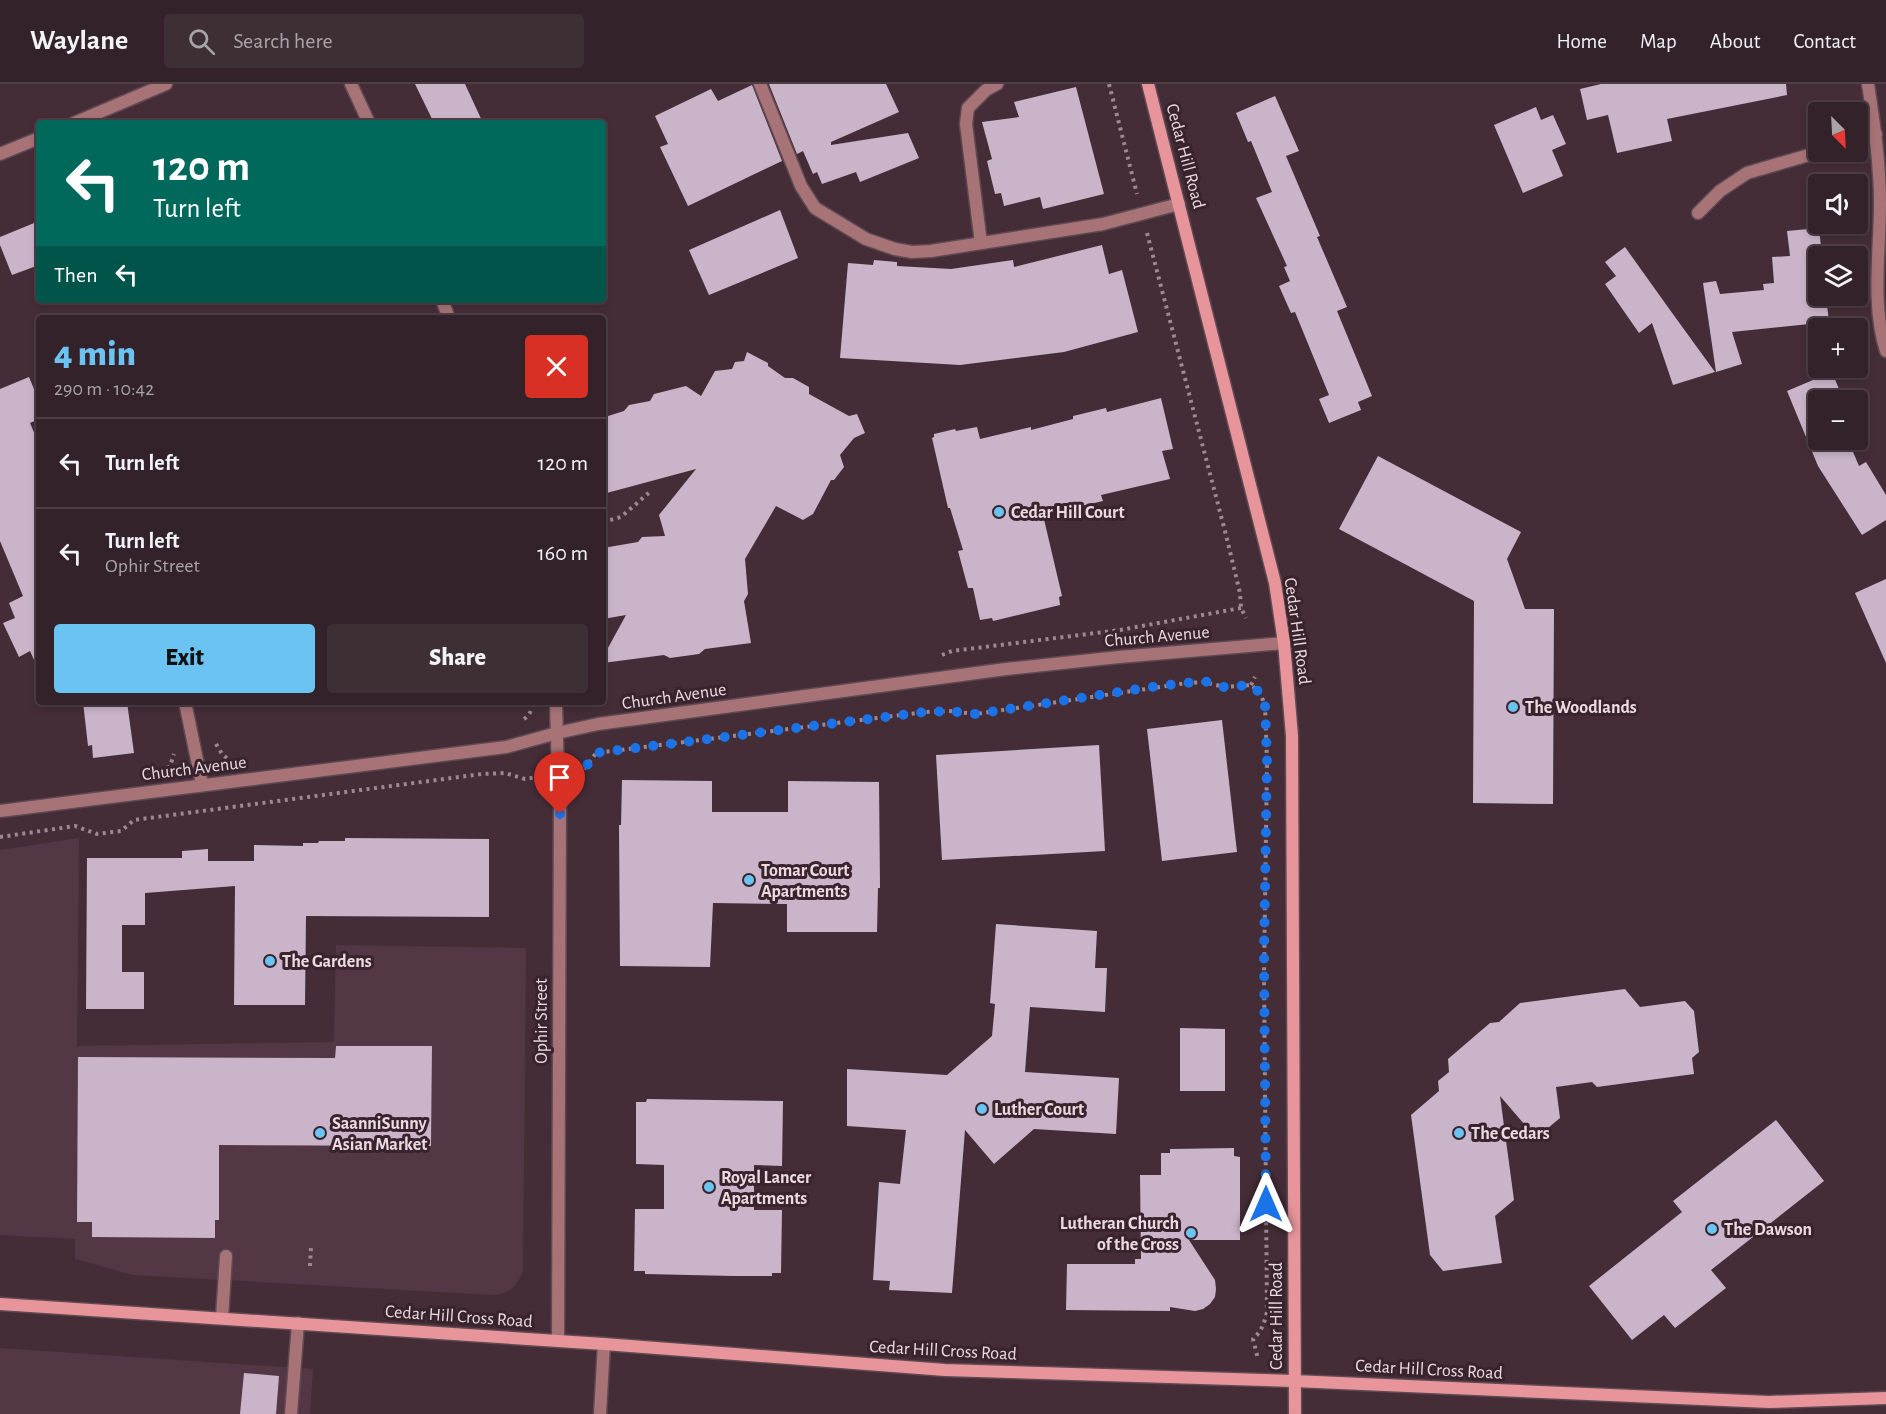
<!DOCTYPE html>
<html lang="en">
<head>
<meta charset="utf-8">
<style>
	:root { --surface:#332229; --page:#3e2f35; --text:#f1f3f6; --muted:#a9a4a8; --line:#4e3f46; --accent:#6bc3f2 }
	body { margin:0; font-family:"Alegreya Sans",sans-serif; background:var(--page); color:var(--text); height:100vh; display:flex; flex-direction:column; font-size:22px; white-space:nowrap }
	* { box-sizing:border-box; margin:0 }
	p { font-size:20px; color:var(--muted) }
	.icon { flex:none; width:33px; height:33px; fill:none; stroke:currentColor; stroke-width:2; stroke-linecap:round; stroke-linejoin:round }
	.map { position:relative; flex:1; overflow:hidden }
	.details { position:absolute; left:36px; top:231px; width:570px; height:390px; display:flex; flex-direction:column; background:var(--surface); border-radius:6px; box-shadow:0 3px 9px #0003,0 0 0 2px var(--line) }
	.details>* { flex:none }
	.guide { position:absolute; left:36px; top:36px; width:570px; height:183px; border-radius:6px; box-shadow:0 3px 9px #0003,0 0 0 2px var(--line); background:#00695c; color:#fff; overflow:hidden }
	.needle { width:39px; rotate:156deg }
	.buttons { position:absolute; left:1808px; top:18px; display:grid; gap:12px }
	.buttons a { display:grid; place-items:center; width:60px; height:60px; border-radius:6px; background:var(--surface); box-shadow:0 3px 9px #0003,0 0 0 2px var(--line); font-size:30px }
	.pin { position:absolute; display:grid; place-items:center; width:51px; height:51px; color:#fff; margin:-62px -26px; border-radius:50% 50% 50% 0; rotate:-45deg; box-shadow:0 0 6px #0007 }
	.pin .icon { rotate:45deg }
	.me { position:absolute; width:66px; margin:-33px; rotate:0deg; stroke-linejoin:round; filter:drop-shadow(0 0 4px #0008) }
	.turn { display:flex; align-items:center; gap:21px; height:126px; padding:0 18px; font-size:27px }
	.turn .icon { width:78px; height:78px; stroke-width:2.5 }
	.turn b { display:block; font-size:42px; line-height:51px }
	.then { display:flex; align-items:center; height:57px; padding:0 18px; background:#0003; gap:12px; font-size:22px }
	.round { display:grid; place-items:center; flex:none; width:63px; height:63px; border-radius:6px; background:var(--page) }
	.overview { display:flex; align-items:center; justify-content:space-between; height:102px; padding:0 18px }
	h1 { font-size:36px; font-weight:800; line-height:45px; color:var(--accent) }
	.primary-button { display:flex; gap:12px; margin-top:auto; padding:12px 18px }
	.primary-button a { flex:1; height:69px; border-radius:6px; background:var(--accent); color:#111; font-size:24px; font-weight:800; line-height:69px; text-align:center }
	.primary-button a+a { background:var(--page); color:var(--text) }
	ul { padding:0; list-style:none }
	li { display:flex; align-items:center; gap:18px; height:90px; padding:0 18px; border-top:2px solid var(--line) }
	li div { flex:1 }
	li b { display:block; font-size:22px }
	li em { font-style:normal }
	header { display:flex; align-items:center; gap:36px; box-sizing:border-box; height:84px; padding:0 30px; background:var(--surface); border-bottom:2px solid var(--line) }
	header strong { font-size:28px }
	nav { display:flex; gap:33px; margin-inline-start:auto; font-size:21px }
	.search { width:420px; height:54px; background:var(--page); display:flex; align-items:center; gap:15px; box-sizing:border-box; padding:0 21px; border-radius:6px; color:var(--muted); font-size:22px }
	.map>svg:first-child { display:block }
	.built { fill:#543744; fill-rule:evenodd }
	.building { fill:#cab4c9 }
	.lines { fill:none; stroke-linecap:round; stroke-linejoin:round }
	.lane-casing { stroke:#5f4952; stroke-width:15 }
	.street-casing { stroke:#5f4952; stroke-width:15 }
	.secondary-casing { stroke:#5f4952; stroke-width:15 }
	.path { stroke:#9c8991; stroke-width:4; stroke-dasharray:3 4.5; stroke-linecap:butt }
	.lane { stroke:#a77377; stroke-width:12 }
	.street { stroke:#a77377; stroke-width:12 }
	.secondary { stroke:#e7949b; stroke-width:12 }
	.route { stroke:#1a73e8; stroke-width:10; stroke-dasharray:0 18 }
	.poi-dot { fill:#6bc3f2; stroke:#39232d; stroke-width:2 }
	.labels { text-anchor:middle; stroke-width:6; stroke-linejoin:round; paint-order:stroke }
	.street-label { font-size:18px; fill:#ebdbe1; stroke:#39232d }
	.poi-label { font-size:18px; font-weight:bold; fill:#ebdbe1; stroke:#39232d; text-anchor:start }
</style>
</head>
<body>
<header>
<strong>Waylane</strong>
<div class="search"><svg class="icon" aria-label="search" viewBox="0 0 24 24"><circle cx="10" cy="10" r="6"/><path d="M15 15l6 6"/></svg>Search here</div>
<nav><a>Home</a><a>Map</a><a>About</a><a>Contact</a></nav>
</header>
<div class="map">
<svg width="1886" height="1330" viewBox="0 0 1886 1330">
	<rect width="100%" height="100%" fill="#442d37"/>
	<g class="built">
		<path d="M 79,754 L 77,962 L 334,958 L 336,861 L 526,864 L 523,1186 L 519,1196 L 512,1205 L 502,1210 L 492,1211 L 133,1191 L 75,1175 L 75,1155 L 0,1151 L 0,766 ZM 336,962 L 432,963 L 431,1062 L 219,1061 L 219,1135 L 215,1136 L 214,1154 L 92,1153 L 92,1138 L 77,1138 L 79,973 L 335,974 Z"/>
		<path d="M 0,1264 L 313,1285 L 310,1330 L 0,1330 Z"/>
	</g>
	<g class="building">
		<path d="M 415,0 L 465,0 L 483,39 L 434,39 Z"/>
		<path d="M 769,0 L 886,0 L 899,28 L 831,58 L 831,61 L 908,49 L 919,74 L 860,98 L 856,88 L 822,100 L 817,88 L 813,90 L 803,67 L 797,70 Z"/>
		<path d="M 1601,0 L 1786,0 L 1787,11 L 1667,35 L 1672,57 L 1617,69 L 1608,31 L 1587,36 L 1580,5 Z"/>
		<path d="M 752,1 L 782,77 L 688,122 L 660,63 L 668,60 L 655,32 L 711,5 L 718,17 Z"/>
		<path d="M 1076,3 L 1104,110 L 1043,125 L 1040,113 L 1004,122 L 1001,109 L 995,110 L 987,77 L 992,75 L 982,38 L 1019,33 L 1014,18 Z"/>
		<path d="M 1275,12 L 1299,67 L 1286,72 L 1320,152 L 1317,153 L 1347,223 L 1337,227 L 1372,312 L 1358,318 L 1361,326 L 1329,339 L 1319,315 L 1329,311 L 1295,228 L 1291,229 L 1279,202 L 1290,197 L 1284,183 L 1287,182 L 1256,114 L 1272,108 L 1251,57 L 1248,58 L 1236,29 Z"/>
		<path d="M 1536,23 L 1541,36 L 1553,31 L 1566,60 L 1552,66 L 1563,92 L 1523,109 L 1494,41 Z"/>
		<path d="M 780,126 L 798,174 L 709,211 L 689,166 Z"/>
		<path d="M 39,137 L 39,181 L 12,191 L 0,161 L 0,153 Z"/>
		<path d="M 1819,144 L 1822,172 L 1818,172 L 1818,212 L 1826,212 L 1829,238 L 1732,248 L 1742,280 L 1716,288 L 1703,199 L 1716,197 L 1720,210 L 1764,206 L 1763,200 L 1774,199 L 1772,173 L 1790,172 L 1787,147 Z"/>
		<path d="M 1102,161 L 1109,190 L 1122,186 L 1138,248 L 1064,268 L 960,281 L 840,274 L 848,179 L 873,181 L 874,176 L 897,178 L 897,182 L 951,185 L 1013,176 L 1014,183 Z"/>
		<path d="M 1625,163 L 1670,226 L 1715,288 L 1673,301 L 1652,239 L 1639,249 L 1605,200 L 1616,192 L 1605,178 Z"/>
		<path d="M 747,268 L 768,279 L 768,282 L 785,294 L 793,294 L 809,303 L 809,310 L 849,332 L 857,330 L 865,349 L 854,354 L 840,371 L 844,383 L 834,396 L 831,396 L 813,430 L 803,436 L 776,422 L 745,475 L 748,510 L 744,517 L 751,559 L 705,565 L 699,570 L 670,574 L 664,571 L 603,579 L 603,573 L 626,531 L 603,535 L 603,464 L 638,458 L 642,453 L 665,452 L 659,431 L 696,385 L 603,410 L 603,340 L 608,332 L 624,327 L 629,321 L 650,317 L 654,310 L 686,302 L 701,312 L 715,287 L 732,285 L 735,278 L 744,277 Z"/>
		<path d="M 1832,288 L 1841,310 L 1829,315 L 1830,316 L 1818,316 L 1818,356 L 1848,356 L 1859,382 L 1866,378 L 1886,411 L 1886,436 L 1862,451 L 1818,382 L 1787,307 Z"/>
		<path d="M 29,293 L 39,317 L 39,335 L 30,339 L 39,360 L 39,587 L 30,567 L 19,573 L 3,539 L 15,534 L 9,519 L 23,512 L 0,457 L 0,305 Z"/>
		<path d="M 1161,314 L 1173,365 L 1162,367 L 1170,395 L 1101,411 L 1103,417 L 1043,431 L 1062,512 L 1059,513 L 1060,521 L 993,537 L 992,534 L 980,536 L 973,504 L 968,504 L 958,467 L 963,466 L 950,424 L 948,424 L 932,354 L 934,353 L 934,350 L 955,345 L 956,347 L 977,343 L 980,355 L 1031,343 L 1031,346 L 1073,335 L 1073,332 L 1106,324 L 1107,328 Z"/>
		<path d="M 1378,372 L 1521,448 L 1507,475 L 1525,525 L 1554,525 L 1553,720 L 1473,719 L 1474,517 L 1339,445 Z"/>
		<path d="M 1886,495 L 1886,579 L 1855,509 Z"/>
		<path d="M 83,618 L 127,618 L 134,669 L 93,674 L 92,661 L 88,662 Z"/>
		<path d="M 1222,636 L 1237,768 L 1162,777 L 1147,645 Z"/>
		<path d="M 1099,661 L 1105,767 L 942,776 L 936,671 Z"/>
		<path d="M 622,696 L 712,697 L 712,728 L 788,728 L 788,697 L 879,698 L 880,804 L 878,804 L 877,848 L 787,848 L 787,820 L 713,819 L 710,883 L 620,882 L 619,741 L 621,741 Z"/>
		<path d="M 345,754 L 489,755 L 489,833 L 306,832 L 305,921 L 234,921 L 235,802 L 145,809 L 145,841 L 122,841 L 122,888 L 144,888 L 144,925 L 86,925 L 87,774 L 182,774 L 182,767 L 208,765 L 208,777 L 254,777 L 254,761 L 303,762 L 303,759 L 318,759 L 319,757 L 345,757 Z"/>
		<path d="M 996,840 L 1097,847 L 1095,884 L 1107,884 L 1105,928 L 1030,923 L 1025,988 L 1119,994 L 1116,1050 L 1034,1045 L 994,1080 L 965,1046 L 952,1209 L 889,1206 L 890,1197 L 873,1196 L 879,1098 L 900,1100 L 906,1046 L 847,1042 L 847,985 L 947,991 L 992,952 L 995,920 L 990,919 Z"/>
		<path d="M 1625,905 L 1640,923 L 1685,917 L 1694,927 L 1699,968 L 1692,974 L 1694,990 L 1597,1003 L 1592,998 L 1556,1003 L 1560,1034 L 1536,1054 L 1500,1012 L 1514,1116 L 1495,1132 L 1502,1179 L 1443,1187 L 1430,1171 L 1411,1031 L 1439,1007 L 1438,997 L 1449,988 L 1448,975 L 1490,939 L 1499,938 L 1520,919 Z"/>
		<path d="M 1180,944 L 1225,945 L 1225,1007 L 1180,1007 Z"/>
		<path d="M 336,962 L 432,962 L 431,1062 L 219,1061 L 219,1136 L 215,1136 L 215,1154 L 92,1153 L 92,1138 L 77,1138 L 78,973 L 335,974 Z"/>
		<path d="M 647,1015 L 783,1017 L 782,1082 L 754,1081 L 754,1126 L 782,1126 L 781,1189 L 772,1189 L 772,1192 L 733,1192 L 645,1190 L 645,1187 L 634,1187 L 635,1125 L 664,1125 L 664,1081 L 636,1080 L 636,1018 L 646,1018 Z"/>
		<path d="M 1776,1036 L 1824,1097 L 1711,1186 L 1726,1204 L 1675,1244 L 1664,1231 L 1632,1256 L 1589,1202 L 1682,1128 L 1673,1117 Z"/>
		<path d="M 1234,1064 L 1234,1072 L 1240,1073 L 1240,1156 L 1189,1156 L 1215,1196 L 1216,1205 L 1215,1213 L 1210,1220 L 1203,1225 L 1195,1227 L 1170,1223 L 1170,1227 L 1066,1226 L 1067,1180 L 1135,1180 L 1135,1175 L 1141,1175 L 1140,1091 L 1161,1091 L 1161,1069 L 1170,1069 L 1170,1065 Z"/>
		<path d="M 244,1289 L 279,1292 L 276,1330 L 240,1330 Z"/>
	</g>
	<g class="lines">
		<defs>
			<g id="lane">
				<path d="M 760,0 L 801,102 L 815,124 L 866,155 L 895,165 L 912,168 L 931,167 L 1103,140 L 1179,120"/>
				<path d="M 981,159 L 966,40 L 968,24 L 986,6 L 997,0"/>
				<path d="M 222,1234 L 226,1172"/>
				<path d="M 291,1330 L 298,1239"/>
			</g>
			<g id="street">
				<path d="M 351,0 L 369,39"/>
				<path d="M 1868,0 C 1874,39 1880,80 1880,120 C 1880,168 1871,220 1886,267"/>
				<path d="M 74,39 L 166,0"/>
				<path d="M 1857,56 L 1876,50"/>
				<path d="M 0,70 L 39,54"/>
				<path d="M 1698,129 L 1720,107 L 1747,89 L 1819,68"/>
				<path d="M 442,216 L 449,234"/>
				<path d="M 185,618 L 202,700"/>
				<path d="M 556,618 L 558,690 L 560,708 L 558,1257"/>
				<path d="M 0,727 L 506,663 L 557,649 L 598,640 L 1006,585 L 1119,573 L 1284,559"/>
				<path d="M 600,1330 L 604,1260"/>
			</g>
			<g id="secondary">
				<path d="M 1148,0 L 1275,499 L 1284,559 L 1292,652 L 1295,1330"/>
				<path d="M 0,1220 L 604,1260 L 945,1286 L 1294,1297 L 1769,1318 L 1886,1314"/>
			</g>
		</defs>
		<use href="#lane" class="lane-casing"/>
		<use href="#street" class="street-casing"/>
		<use href="#secondary" class="secondary-casing"/>
		<g class="path">
			<path d="M 1109,0 L 1137,110"/>
			<path d="M 1147,149 L 1226,451 L 1240,509 L 1241,524 L 1246,534"/>
			<path d="M 603,438 L 621,433 L 651,407"/>
			<path d="M 942,571 L 952,567 L 1120,546 L 1241,524"/>
			<path d="M 1251,601 L 1255,593"/>
			<path d="M 524,635 C 530,631 533,625 531,618"/>
			<path d="M 216,660 L 222,670 L 230,677"/>
			<path d="M 167,684 L 170,682 L 174,670"/>
			<path d="M 577,686 L 585,684 L 596,669 L 925,628 L 949,627 L 976,630 L 1187,599 L 1204,598 L 1224,603 L 1251,601 L 1260,609 L 1265,621 L 1267,677 L 1264,891 L 1267,1228 C 1264,1240 1261,1248 1253,1255 L 1258,1275"/>
			<path d="M 0,753 L 75,742 L 97,750 L 121,747 L 134,736 L 482,690 L 505,689 L 525,695 L 538,693"/>
			<path d="M 310,1182 L 311,1163"/>
		</g>
		<use href="#lane" class="lane"/>
		<use href="#street" class="street"/>
		<use href="#secondary" class="secondary"/>
	</g>
	<g class="lines">
		<path class="route" d="M 560,730 L 558,690 L 585,684 L 596,669 L 925,628 L 949,627 L 976,630 L 1152,603 L 1204,597 L 1224,603 L 1251,601 L 1260,609 L 1265,621 L 1267,677 L 1264,871 L 1266,1120"/>
	</g>
	<g class="poi-dot">
		<circle cx="999" cy="428" r="6"/>
		<circle cx="1513" cy="623" r="6"/>
		<circle cx="749" cy="796" r="6"/>
		<circle cx="270" cy="877" r="6"/>
		<circle cx="982" cy="1025" r="6"/>
		<circle cx="320" cy="1049" r="6"/>
		<circle cx="1459" cy="1049" r="6"/>
		<circle cx="709" cy="1103" r="6"/>
		<circle cx="1712" cy="1145" r="6"/>
		<circle cx="1191" cy="1149" r="6"/>
	</g>
	<g class="labels">
		<g class="street-label">
			<text transform="translate(1186 72) rotate(75)" y="6">Cedar Hill Road</text>
			<text transform="translate(1298 547) rotate(82)" y="6">Cedar Hill Road</text>
			<text transform="translate(1157 552) rotate(-5)" y="6">Church Avenue</text>
			<text transform="translate(674 612) rotate(-8)" y="6">Church Avenue</text>
			<text transform="translate(194 684) rotate(-7)" y="6">Church Avenue</text>
			<text transform="translate(541 937) rotate(-90)" y="6">Ophir Street</text>
			<text transform="translate(459 1232) rotate(4)" y="6">Cedar Hill Cross Road</text>
			<text transform="translate(1276 1232) rotate(-90)" y="6">Cedar Hill Road</text>
			<text transform="translate(943 1266) rotate(3)" y="6">Cedar Hill Cross Road</text>
			<text transform="translate(1429 1285) rotate(3)" y="6">Cedar Hill Cross Road</text>
		</g>
		<g class="poi-label">
			<text x="1011" y="434">Cedar Hill Court</text>
			<text x="1525" y="629">The Woodlands</text>
			<text x="761" y="792">Tomar Court<tspan x="761" dy="21">Apartments</tspan></text>
			<text x="282" y="883">The Gardens</text>
			<text x="994" y="1031">Luther Court</text>
			<text x="332" y="1045">SaanniSunny<tspan x="332" dy="21">Asian Market</tspan></text>
			<text x="1471" y="1055">The Cedars</text>
			<text x="721" y="1099">Royal Lancer<tspan x="721" dy="21">Apartments</tspan></text>
			<text x="1179" y="1145" text-anchor="end">Lutheran Church<tspan x="1179" dy="21">of the Cross</tspan></text>
			<text x="1724" y="1151">The Dawson</text>
		</g>
	</g>
</svg>
<div class="buttons">
<a><svg class="needle" viewBox="-14 -14 28 28"><path d="M0-13l5 13h-10z" fill="#e53935"/><path d="M0 13l5-13h-10z" fill="#a9a4a8"/></svg></a>
<a><svg class="icon" aria-label="sound" viewBox="0 0 24 24"><path d="M4 9h4l5-4v14l-5-4H4zM17 9q2 3 0 6"/></svg></a>
<a><svg class="icon" aria-label="layers" viewBox="0 0 24 24"><path d="M12 4l9 5-9 5-9-5zM3 14l9 5 9-5"/></svg></a>
<a>+</a>
<a>−</a>
</div>
<div class="pin" style="left:560px;top:730px;background:#d93025"><svg class="icon" aria-label="arrive" viewBox="0 0 24 24"><path d="M6 21V4h12l-3 4 3 4H6"/></svg></div>
<svg class="me" style="left:1266px;top:1120px" viewBox="-20 -20 40 40"><path d="M0-17L14 15 0 8-14 15z" fill="#1a73e8" stroke="#fff" stroke-width="4"/></svg>
<div class="guide">
<div class="turn"><svg class="icon" aria-label="left" viewBox="0 0 24 24"><path d="M17 20v-9H6M10 6l-5 5 5 5"/></svg><div><b>120 m</b>Turn left</div></div>
<div class="then">Then<svg class="icon" aria-label="left" viewBox="0 0 24 24"><path d="M17 20v-9H6M10 6l-5 5 5 5"/></svg></div>
</div>
<section class="details">
<div class="overview"><div><h1>4 min</h1><p>290 m · 10:42</p></div><a class="round" style="background:#d93025;color:#fff"><svg class="icon" aria-label="close" viewBox="0 0 24 24"><path d="M6 6l12 12M18 6L6 18"/></svg></a></div>
<ul>
<li><svg class="icon" aria-label="left" viewBox="0 0 24 24"><path d="M17 20v-9H6M10 6l-5 5 5 5"/></svg><div><b>Turn left</b></div><em>120 m</em></li>
<li><svg class="icon" aria-label="left" viewBox="0 0 24 24"><path d="M17 20v-9H6M10 6l-5 5 5 5"/></svg><div><b>Turn left</b><p>Ophir Street</p></div><em>160 m</em></li>
</ul>
<div class="primary-button"><a>Exit</a><a>Share</a></div>
</section>
</div>
</body>
</html>
